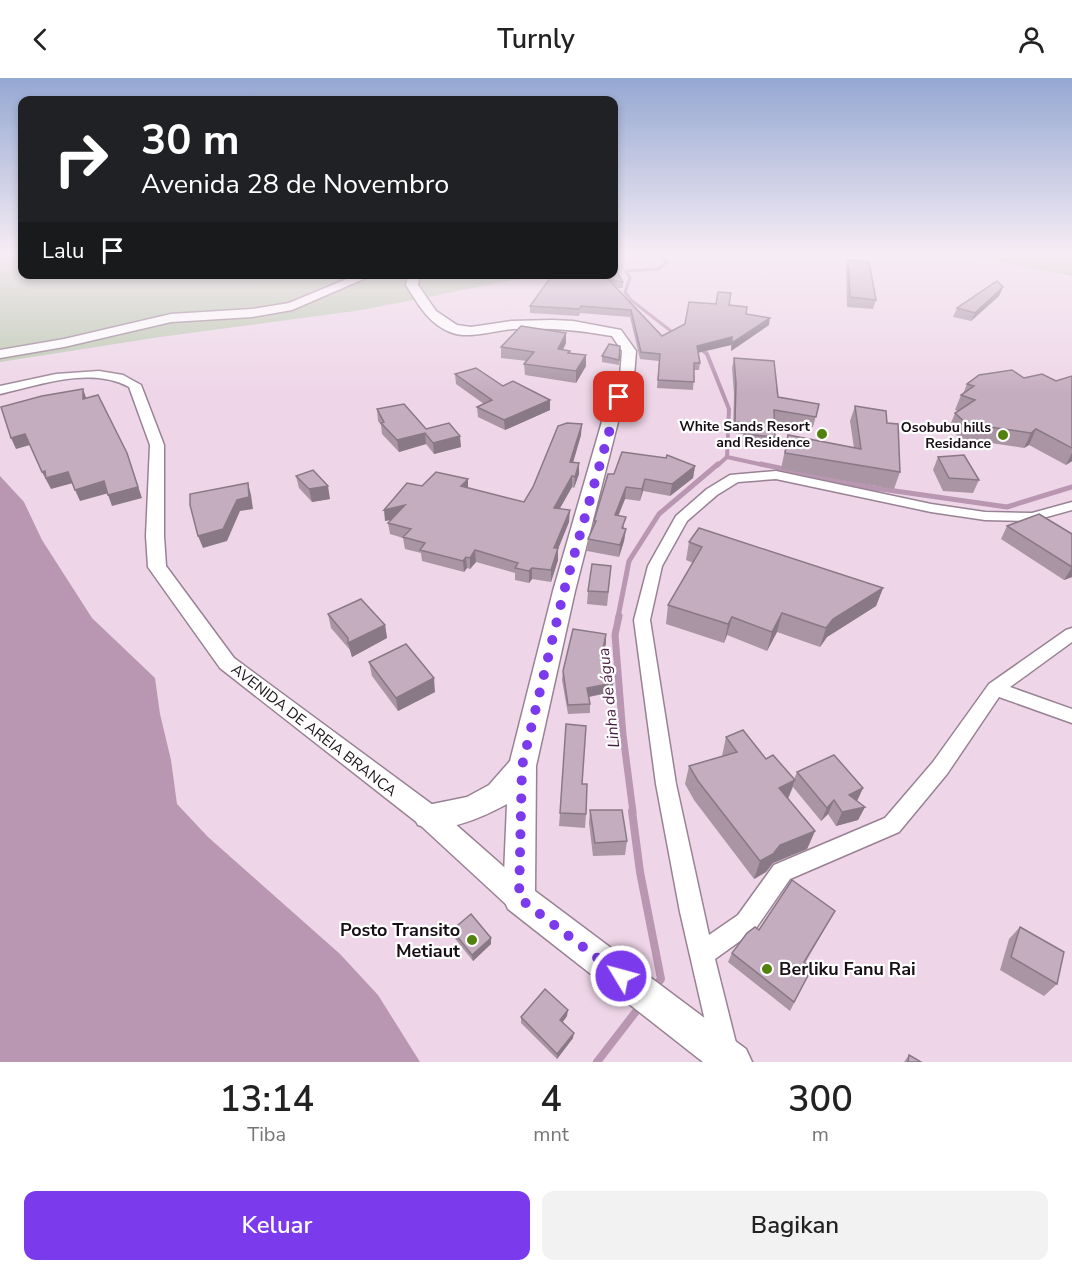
<!DOCTYPE html>
<html lang="id">
<head>
<meta charset="utf-8">
<style>
	:root { --surface:#fff; --page:#f2f2f2; --text:#222; --muted:#767676; --accent:#7c3aed }
	body { margin:0; font-family:"Nunito Sans",sans-serif; background:var(--page); color:var(--text); height:100vh; display:flex; flex-direction:column; font-size:22px; white-space:nowrap }
	* { box-sizing:border-box; margin:0 }
	p { font-size:20px; color:var(--muted) }
	.icon { flex:none; width:33px; height:33px; fill:none; stroke:currentColor; stroke-width:2; stroke-linecap:round; stroke-linejoin:round }
	.map { position:relative; height:984px; overflow:hidden }
	.panel { display:flex; flex-direction:column; background:var(--surface); flex:1 }
	.panel>* { flex:none }
	.top-card { position:absolute; left:18px; top:18px; width:600px; height:183px; border-radius:12px; box-shadow:0 3px 9px #0003; background:#202124; color:#fff; overflow:hidden }
	.pin { position:absolute; display:grid; place-items:center; width:51px; height:51px; color:#fff; margin:-26px; border-radius:12px; box-shadow:0 3px 9px #0006 }
	.me { position:absolute; width:66px; margin:-33px; rotate:307deg; stroke-linejoin:round; filter:drop-shadow(0 0 4px #0008) }
	.turn { display:flex; align-items:center; gap:21px; height:126px; padding:0 24px; font-size:27px }
	.turn .icon { width:78px; height:78px; stroke-width:2.5 }
	.turn b { display:block; font-size:42px; line-height:51px }
	.then { display:flex; align-items:center; height:57px; padding:0 24px; background:#0003; gap:12px; font-size:22px }
	.eta { display:flex; justify-content:space-evenly; align-items:center; height:102px; text-align:center }
	.eta b { font-size:36px; font-weight:600; line-height:42px }
	.button { display:flex; gap:12px; margin-top:auto; padding:12px 24px }
	.button a { flex:1; height:69px; border-radius:12px; background:var(--accent); color:#fff; font-size:24px; font-weight:600; line-height:69px; text-align:center }
	.button a+a { background:var(--page); color:var(--text) }
	header { display:flex; justify-content:space-between; align-items:center; height:78px; padding:0 24px; background:var(--surface); font-size:27px; font-weight:600 }
	.map>svg:first-child { display:block }
	.green { fill:#bac8af }
	.water { fill:#b996b1 }
	.lines { fill:none; stroke-linecap:round; stroke-linejoin:round }
	.stream-far4 { stroke:#b996b1; stroke-width:3 }
	.stream-far3 { stroke:#b996b1; stroke-width:4 }
	.stream-far2 { stroke:#b996b1; stroke-width:5 }
	.stream-far1 { stroke:#b996b1; stroke-width:7 }
	.stream { stroke:#b996b1; stroke-width:8 }
	.minor-casing { stroke:#988293; stroke-width:3 }
	.tertiary-casing { stroke:#988293; stroke-width:3 }
	.secondary-casing { stroke:#988293; stroke-width:3 }
	.minor { fill:#fff; fill-rule:evenodd }
	.tertiary { fill:#fff; fill-rule:evenodd }
	.secondary { fill:#fff; fill-rule:evenodd }
	.wall { fill:#a995a4 }
	.shaded-wall { fill:#897986 }
	.building { fill:#c4adbf; stroke:#897986; stroke-width:1.5 }
	.route { stroke:#7c3aed; stroke-width:10; stroke-dasharray:0 18 }
	.poi-dot { fill:#52810f; stroke:#fff; stroke-width:2 }
	.labels { text-anchor:middle; stroke-width:4.5; stroke-linejoin:round; paint-order:stroke }
	.far-poi-label { font-size:14px; font-weight:bold; fill:#170f15; stroke:#fff; text-anchor:end }
	.street-label { font-size:15px; fill:#170f15; stroke:#fff }
	.water-label { font-size:16px; font-style:italic; fill:#4b1e44; stroke:#fff }
	.near-poi-label { font-size:18px; font-weight:bold; fill:#170f15; stroke:#fff; text-anchor:end }
</style>
</head>
<body>
<header><svg class="icon" aria-label="back" viewBox="0 0 24 24"><path d="M15 5l-7 7 7 7"/></svg>Turnly<svg class="icon" aria-label="person" viewBox="0 0 24 24"><circle cx="12" cy="8" r="4"/><path d="M4 21q1-7 8-7t8 7"/></svg></header>
<div class="map">
<svg width="1072" height="984" viewBox="0 0 1072 984">
	<rect width="100%" height="100%" fill="#eed6e8"/>
	<g class="green">
		<path d="M 0,177 L 22,177 L 22,196 L 539,197 L 362,232 L 160,259 L 0,284 Z"/>
		<path d="M 967,177 L 1072,177 L 1072,198 Z"/>
	</g>
	<path class="water" d="M 0,398 L 24,424 L 42,462 L 92,540 L 155,600 L 160,636 L 171,682 L 177,726 L 208,759 L 340,876 L 378,917 L 420,984 L 0,984 Z"/>
	<g class="lines">
		<path class="stream-far4" d="M 658,177 L 668,183 L 658,191 L 626,193 L 630,200 L 625,214 L 631,222 L 676,257"/>
		<g class="stream-far3">
			<path d="M 700,270 L 707,276 L 729,331 L 727,379 L 717,388"/>
			<path d="M 727,379 L 768,388"/>
		</g>
		<g class="stream-far2">
			<path d="M 761,386 L 874,410 L 1007,429 L 1072,409"/>
			<path d="M 618,539 L 629,483 L 659,436 L 718,386"/>
		</g>
		<path class="stream-far1" d="M 619,538 L 615,557 L 623,657 L 633,734"/>
		<g class="stream">
			<path d="M 632,733 L 640,794 L 661,901 L 654,910"/>
			<path d="M 597,984 L 641,927"/>
		</g>
		<defs>
			<path id="minor" d="M 776,393 L 931,426 L 985,434 L 1032,435 L 1072,424 L 1072,432 L 1032,443 L 985,442 L 931,434 L 776,401 L 738,404 L 717,417 L 687,443 L 662,488 L 650,542 L 676,706 L 709,857 L 738,837 L 774,787 L 885,740 L 933,684 L 989,606 L 1066,552 L 1072,550 L 1072,564 L 1010,609 L 1072,631 L 1072,645 L 999,619 L 947,696 L 899,754 L 790,801 L 754,853 L 715,881 L 737,969 L 733,978 L 724,982 L 715,978 L 711,969 L 680,834 L 656,706 L 634,542 L 648,488 L 676,438 L 707,411 L 730,397 Z"/>
			<path id="tertiary" d="M 99,293 L 123,297 L 141,307 L 164,367 L 164,458 L 166,488 L 234,580 L 437,730 L 529,811 L 533,820 L 529,829 L 519,833 L 509,829 L 419,746 L 220,590 L 148,489 L 146,458 L 150,367 L 129,309 C 91,288 39,307 0,316 L 0,308 L 56,296 Z"/>
			<g id="secondary">
				<path d="M 359,196 L 375,196 L 292,232 L 252,239 L 171,244 L 64,269 L 0,280 L 0,272 L 64,261 L 171,236 L 252,231 L 289,225 Z"/>
				<path d="M 408,196 L 420,196 L 418,207 L 436,233 L 457,247 L 471,249 L 511,243 L 552,242 L 573,243 L 621,252 L 636,273 L 634,298 L 619,340 L 575,513 L 536,688 L 535,813 L 746,971 L 752,984 L 703,984 L 508,831 L 503,820 L 507,726 C 483,739 445,757 418,747 L 413,738 L 418,729 L 467,719 L 489,707 L 510,683 L 553,513 L 603,340 L 620,298 L 622,273 L 612,258 C 579,252 548,249 514,251 C 494,252 470,262 450,254 C 428,245 418,226 406,207 Z"/>
			</g>
		</defs>
		<use href="#minor" class="minor-casing"/>
		<use href="#tertiary" class="tertiary-casing"/>
		<use href="#secondary" class="secondary-casing"/>
		<use href="#minor" class="minor"/>
		<use href="#tertiary" class="tertiary"/>
		<use href="#secondary" class="secondary"/>
	</g>
	<g class="wall">
		<path d="M 848,182 L 876,222 L 873,231 L 847,229 L 846,191 Z"/>
		<path d="M 556,196 L 623,204 L 623,210 L 616,210 L 662,258 L 729,227 L 746,236 L 769,247 L 731,273 L 731,267 L 698,275 L 700,285 L 699,292 L 694,292 L 693,312 L 657,310 L 659,283 L 640,281 L 630,239 L 580,235 L 579,238 L 530,235 L 530,228 Z"/>
		<path d="M 1003,209 L 999,218 L 971,243 L 953,239 L 957,230 Z"/>
		<path d="M 566,265 L 563,272 L 570,273 L 570,275 L 586,288 L 576,305 L 525,297 L 524,286 L 527,283 L 501,280 L 501,269 Z"/>
		<path d="M 620,268 L 619,287 L 602,284 L 602,278 Z"/>
		<path d="M 734,280 L 778,319 L 819,326 L 813,349 L 774,343 L 775,359 L 772,369 L 743,366 L 743,356 L 733,355 L 734,316 L 732,290 Z"/>
		<path d="M 455,296 L 503,308 L 550,322 L 550,332 L 505,352 L 478,339 L 477,329 L 484,326 L 456,306 Z"/>
		<path d="M 1072,298 L 1072,383 L 1066,387 L 1029,367 L 1024,370 L 984,364 L 965,365 L 949,350 L 955,335 L 958,333 L 955,332 L 961,317 L 963,316 L 967,306 L 1024,300 L 1056,303 Z"/>
		<path d="M 855,328 L 887,345 L 900,394 L 894,411 L 781,391 L 788,357 L 854,370 L 850,343 Z"/>
		<path d="M 377,331 L 426,351 L 461,369 L 434,376 L 426,366 L 399,374 L 382,356 L 381,347 L 378,343 Z"/>
		<path d="M 581,357 L 573,384 L 579,396 L 574,410 L 572,409 L 559,431 L 569,444 L 558,471 L 558,482 L 551,504 L 532,501 L 529,505 L 515,502 L 515,495 L 476,484 L 470,491 L 467,490 L 464,494 L 422,483 L 421,475 L 405,471 L 403,460 L 390,456 L 388,445 L 392,442 L 385,443 L 422,408 L 468,410 L 524,424 Z"/>
		<path d="M 938,379 L 979,402 L 973,415 L 943,413 L 933,392 Z"/>
		<path d="M 695,388 L 693,400 L 670,418 L 643,413 L 640,423 L 625,421 L 618,437 L 625,451 L 626,451 L 624,463 L 619,479 L 587,473 L 588,461 L 593,448 L 594,443 L 614,396 Z"/>
		<path d="M 296,398 L 330,421 L 312,424 L 299,410 Z"/>
		<path d="M 1007,448 L 1072,456 L 1072,499 L 1064,502 L 1001,461 Z"/>
		<path d="M 689,464 L 883,510 L 876,528 L 827,559 L 820,569 L 777,554 L 767,573 L 727,557 L 724,565 L 666,546 L 668,527 L 693,485 L 686,482 Z"/>
		<path d="M 610,501 L 607,528 L 587,526 L 588,513 Z"/>
		<path d="M 328,536 L 385,547 L 387,560 L 352,579 L 350,572 L 331,550 Z"/>
		<path d="M 606,556 L 606,565 L 602,582 L 613,605 L 612,614 L 589,619 L 590,626 L 590,635 L 568,636 L 562,602 L 563,593 Z"/>
		<path d="M 369,584 L 435,614 L 398,633 L 372,598 Z"/>
		<path d="M 726,659 L 766,681 L 794,701 L 797,694 L 863,710 L 857,723 L 865,729 L 858,742 L 836,748 L 828,736 L 821,743 L 793,709 L 788,721 L 815,753 L 807,771 L 773,785 L 766,794 L 754,801 L 694,722 L 685,706 L 689,688 L 722,678 Z"/>
		<path d="M 582,706 L 586,736 L 585,750 L 559,748 L 560,735 Z"/>
		<path d="M 590,732 L 627,763 L 625,777 L 593,778 L 589,745 Z"/>
		<path d="M 835,833 L 805,885 L 812,890 L 790,933 L 728,884 L 732,875 L 759,852 Z"/>
		<path d="M 1020,849 L 1057,906 L 1044,918 L 1000,892 L 1009,861 Z"/>
		<path d="M 452,852 L 491,860 L 491,866 L 473,883 L 453,858 Z"/>
		<path d="M 567,938 L 563,944 L 573,960 L 557,981 L 521,945 L 521,939 Z"/>
		<path d="M 909,977 L 921,984 L 904,984 Z"/>
	</g>
	<g class="shaded-wall">
		<path d="M 1003,209 L 999,218 L 971,243 L 975,235 Z"/>
		<path d="M 770,240 L 769,247 L 731,273 L 732,265 Z"/>
		<path d="M 566,255 L 566,265 L 558,282 L 558,271 Z"/>
		<path d="M 732,259 L 731,267 L 696,275 L 697,268 Z"/>
		<path d="M 586,277 L 586,288 L 576,305 L 576,293 Z"/>
		<path d="M 83,311 L 87,322 L 83,321 Z"/>
		<path d="M 550,322 L 550,332 L 505,352 L 504,342 Z"/>
		<path d="M 582,346 L 581,357 L 570,395 L 570,384 Z"/>
		<path d="M 1036,351 L 1029,367 L 1024,370 L 1031,355 Z"/>
		<path d="M 425,355 L 426,366 L 399,374 L 397,362 Z"/>
		<path d="M 25,356 L 30,367 L 16,371 L 11,360 Z"/>
		<path d="M 460,358 L 461,369 L 434,376 L 433,365 Z"/>
		<path d="M 127,375 L 142,420 L 112,428 L 108,417 Z"/>
		<path d="M 1072,375 L 1072,383 L 1066,387 Z"/>
		<path d="M 579,385 L 579,396 L 574,410 L 575,399 Z"/>
		<path d="M 695,388 L 693,400 L 670,418 L 672,406 Z"/>
		<path d="M 45,393 L 68,394 L 73,405 L 51,411 L 42,394 Z"/>
		<path d="M 572,398 L 572,409 L 554,441 L 554,430 Z"/>
		<path d="M 468,401 L 468,412 L 461,408 Z"/>
		<path d="M 645,401 L 643,413 L 640,423 L 642,411 Z"/>
		<path d="M 104,403 L 109,415 L 80,423 L 75,412 Z"/>
		<path d="M 248,405 L 251,417 L 253,431 L 240,433 L 227,463 L 203,470 L 198,458 L 237,422 Z"/>
		<path d="M 328,408 L 330,421 L 312,424 L 309,411 Z"/>
		<path d="M 626,409 L 625,421 L 614,449 L 615,437 Z"/>
		<path d="M 405,427 L 407,438 L 385,443 L 384,432 Z"/>
		<path d="M 570,432 L 569,444 L 558,471 L 558,482 L 551,504 L 551,492 L 554,470 Z"/>
		<path d="M 626,451 L 624,463 L 619,479 L 620,467 Z"/>
		<path d="M 475,472 L 476,484 L 470,491 L 470,480 Z"/>
		<path d="M 466,479 L 467,490 L 464,494 L 463,483 Z"/>
		<path d="M 1072,489 L 1072,499 L 1064,502 Z"/>
		<path d="M 532,490 L 532,501 L 529,505 L 529,493 Z"/>
		<path d="M 883,510 L 876,528 L 827,559 L 820,569 L 826,550 L 833,541 Z"/>
		<path d="M 782,535 L 777,554 L 767,573 L 772,554 Z"/>
		<path d="M 732,539 L 727,557 L 724,565 L 728,546 Z"/>
		<path d="M 385,547 L 387,560 L 352,579 L 348,565 Z"/>
		<path d="M 606,556 L 606,565 L 600,590 L 601,581 Z"/>
		<path d="M 434,600 L 435,614 L 398,633 L 396,620 Z"/>
		<path d="M 613,605 L 612,614 L 587,619 L 587,610 Z"/>
		<path d="M 795,702 L 788,720 L 772,729 L 779,710 Z"/>
		<path d="M 863,710 L 857,723 L 849,717 Z"/>
		<path d="M 834,722 L 828,736 L 821,743 L 827,730 Z"/>
		<path d="M 865,729 L 858,742 L 836,748 L 842,734 Z"/>
		<path d="M 815,753 L 807,771 L 773,785 L 766,794 L 754,801 L 760,783 L 780,767 Z"/>
		<path d="M 491,860 L 491,866 L 473,883 L 472,877 Z"/>
		<path d="M 568,932 L 567,938 L 560,947 L 560,942 Z"/>
		<path d="M 574,955 L 573,960 L 557,981 L 557,976 Z"/>
	</g>
	<g class="building">
		<path d="M 848,182 L 869,184 L 876,222 L 850,219 Z"/>
		<path d="M 614,189 L 623,204 L 609,202 L 662,258 L 685,246 L 689,224 L 716,226 L 718,214 L 731,215 L 729,227 L 747,229 L 746,236 L 770,240 L 732,265 L 732,259 L 697,268 L 700,285 L 694,285 L 694,304 L 658,302 L 660,276 L 641,274 L 631,232 L 581,228 L 579,231 L 530,228 L 548,203 L 556,196 L 614,196 Z"/>
		<path d="M 997,203 L 1003,209 L 975,235 L 957,230 Z"/>
		<path d="M 521,248 L 566,255 L 558,271 L 570,273 L 568,275 L 586,277 L 576,293 L 524,286 L 534,274 L 501,269 Z"/>
		<path d="M 609,266 L 620,268 L 619,282 L 602,278 Z"/>
		<path d="M 734,280 L 774,283 L 778,319 L 819,326 L 816,339 L 774,332 L 775,359 L 745,356 L 745,345 L 735,344 L 736,305 Z"/>
		<path d="M 476,290 L 503,308 L 513,303 L 550,322 L 504,342 L 477,329 L 492,322 L 455,296 Z"/>
		<path d="M 1012,292 L 1024,300 L 1042,296 L 1056,303 L 1072,298 L 1072,370 L 1036,351 L 1031,355 L 990,349 L 971,350 L 955,335 L 975,322 L 961,317 L 974,308 L 967,306 L 979,297 Z"/>
		<path d="M 83,311 L 83,321 L 98,317 L 127,375 L 138,409 L 108,417 L 104,403 L 75,412 L 68,394 L 46,400 L 45,393 L 42,394 L 25,356 L 11,360 L 1,329 L 42,318 Z"/>
		<path d="M 404,326 L 426,351 L 449,345 L 460,358 L 433,365 L 425,355 L 397,362 L 381,345 L 384,344 L 377,331 Z"/>
		<path d="M 855,328 L 886,333 L 887,345 L 898,346 L 900,394 L 785,375 L 788,357 L 861,371 Z"/>
		<path d="M 567,345 L 582,346 L 570,384 L 579,385 L 575,399 L 572,398 L 554,430 L 570,432 L 554,470 L 558,470 L 551,492 L 532,490 L 529,493 L 515,490 L 518,485 L 475,472 L 470,480 L 466,479 L 463,483 L 420,472 L 425,465 L 403,459 L 411,451 L 388,445 L 405,427 L 384,432 L 407,405 L 422,408 L 436,394 L 468,401 L 461,408 L 524,424 L 533,409 L 558,348 Z"/>
		<path d="M 622,374 L 666,380 L 667,377 L 695,388 L 672,406 L 645,401 L 642,411 L 626,409 L 615,437 L 626,439 L 622,450 L 626,451 L 620,467 L 588,461 L 596,443 L 594,443 L 608,396 L 614,396 Z"/>
		<path d="M 964,377 L 979,402 L 949,400 L 938,379 Z"/>
		<path d="M 313,392 L 328,408 L 309,411 L 296,398 Z"/>
		<path d="M 248,405 L 249,419 L 237,422 L 223,451 L 198,458 L 190,427 L 190,416 Z"/>
		<path d="M 1039,436 L 1072,456 L 1072,489 L 1007,448 Z"/>
		<path d="M 699,450 L 883,510 L 833,541 L 826,550 L 782,535 L 772,554 L 732,539 L 728,546 L 668,527 L 702,469 L 689,464 Z"/>
		<path d="M 592,486 L 611,488 L 608,514 L 588,513 Z"/>
		<path d="M 361,521 L 385,547 L 348,565 L 348,560 L 328,536 Z"/>
		<path d="M 573,551 L 606,556 L 601,581 L 613,605 L 587,610 L 590,626 L 568,627 L 563,593 Z"/>
		<path d="M 406,566 L 434,600 L 396,620 L 369,584 Z"/>
		<path d="M 566,646 L 586,648 L 582,706 L 587,706 L 586,736 L 560,735 Z"/>
		<path d="M 743,652 L 766,681 L 773,677 L 795,702 L 779,710 L 815,753 L 780,767 L 773,776 L 760,783 L 698,703 L 689,688 L 737,674 L 726,659 Z"/>
		<path d="M 834,677 L 863,710 L 849,717 L 865,729 L 842,734 L 834,722 L 827,730 L 797,694 Z"/>
		<path d="M 590,732 L 622,732 L 627,763 L 595,765 Z"/>
		<path d="M 792,802 L 835,833 L 804,884 L 812,890 L 794,924 L 732,875 L 747,855 L 755,849 L 759,852 Z"/>
		<path d="M 471,836 L 491,860 L 472,877 L 452,852 Z"/>
		<path d="M 1020,849 L 1064,874 L 1057,906 L 1011,879 Z"/>
		<path d="M 545,911 L 568,932 L 560,942 L 574,955 L 557,976 L 521,939 Z"/>
		<path d="M 909,977 L 921,984 L 908,984 Z"/>
	</g>
	<linearGradient id="sky" x2="0" y2="1"><stop stop-color="#95a8d2"/><stop offset="0.56" stop-color="#f7edf5"/><stop offset="1" stop-color="#f7edf5" stop-opacity="0"/></linearGradient>
	<rect width="1072" height="315" fill="url(#sky)"/>
	<g class="lines">
		<path class="route" d="M 619,319 L 564,513 L 522,688 L 519,820 L 621,898"/>
	</g>
	<g class="poi-dot">
		<circle cx="822" cy="356" r="6"/>
		<circle cx="1003" cy="357" r="6"/>
		<circle cx="472" cy="862" r="6"/>
		<circle cx="767" cy="891" r="6"/>
	</g>
	<g class="labels">
		<g class="far-poi-label">
			<text x="810" y="353">White Sands Resort<tspan x="810" dy="16">and Residence</tspan></text>
			<text x="991" y="354">Osobubu hills<tspan x="991" dy="16">Residance</tspan></text>
		</g>
		<g class="street-label">
			<text transform="translate(314 652) rotate(38)" y="5">AVENIDA DE AREIA BRANCA</text>
		</g>
		<g class="water-label">
			<text transform="translate(608 620) rotate(-96)" y="6">Linha de água</text>
		</g>
		<g class="near-poi-label">
			<text x="460" y="858">Posto Transito<tspan x="460" dy="21">Metiaut</tspan></text>
			<text x="779" y="897" text-anchor="start">Berliku Fanu Rai</text>
		</g>
	</g>
</svg>
<div class="pin" style="left:619px;top:319px;background:#d93025"><svg class="icon" aria-label="arrive" viewBox="0 0 24 24"><path d="M6 21V4h12l-3 4 3 4H6"/></svg></div>
<svg class="me" style="left:621px;top:898px" viewBox="-20 -20 40 40"><circle r="17" fill="#7c3aed" stroke="#fff" stroke-width="3"/><path d="M0-11L8 9 0 5-8 9z" fill="#fff"/></svg>
<div class="top-card">
<div class="turn"><svg class="icon" aria-label="right" viewBox="0 0 24 24"><path d="M7 20v-9h11M14 6l5 5-5 5"/></svg><div><b>30 m</b>Avenida 28 de Novembro</div></div>
<div class="then">Lalu<svg class="icon" aria-label="arrive" viewBox="0 0 24 24"><path d="M6 21V4h12l-3 4 3 4H6"/></svg></div>
</div>
</div>
<section class="panel">
<div class="eta">
<div><b>13:14</b><p>Tiba</p></div>
<div><b>4</b><p>mnt</p></div>
<div><b>300</b><p>m</p></div>
</div>
<div class="button"><a>Keluar</a><a>Bagikan</a></div>
</section>
</body>
</html>
